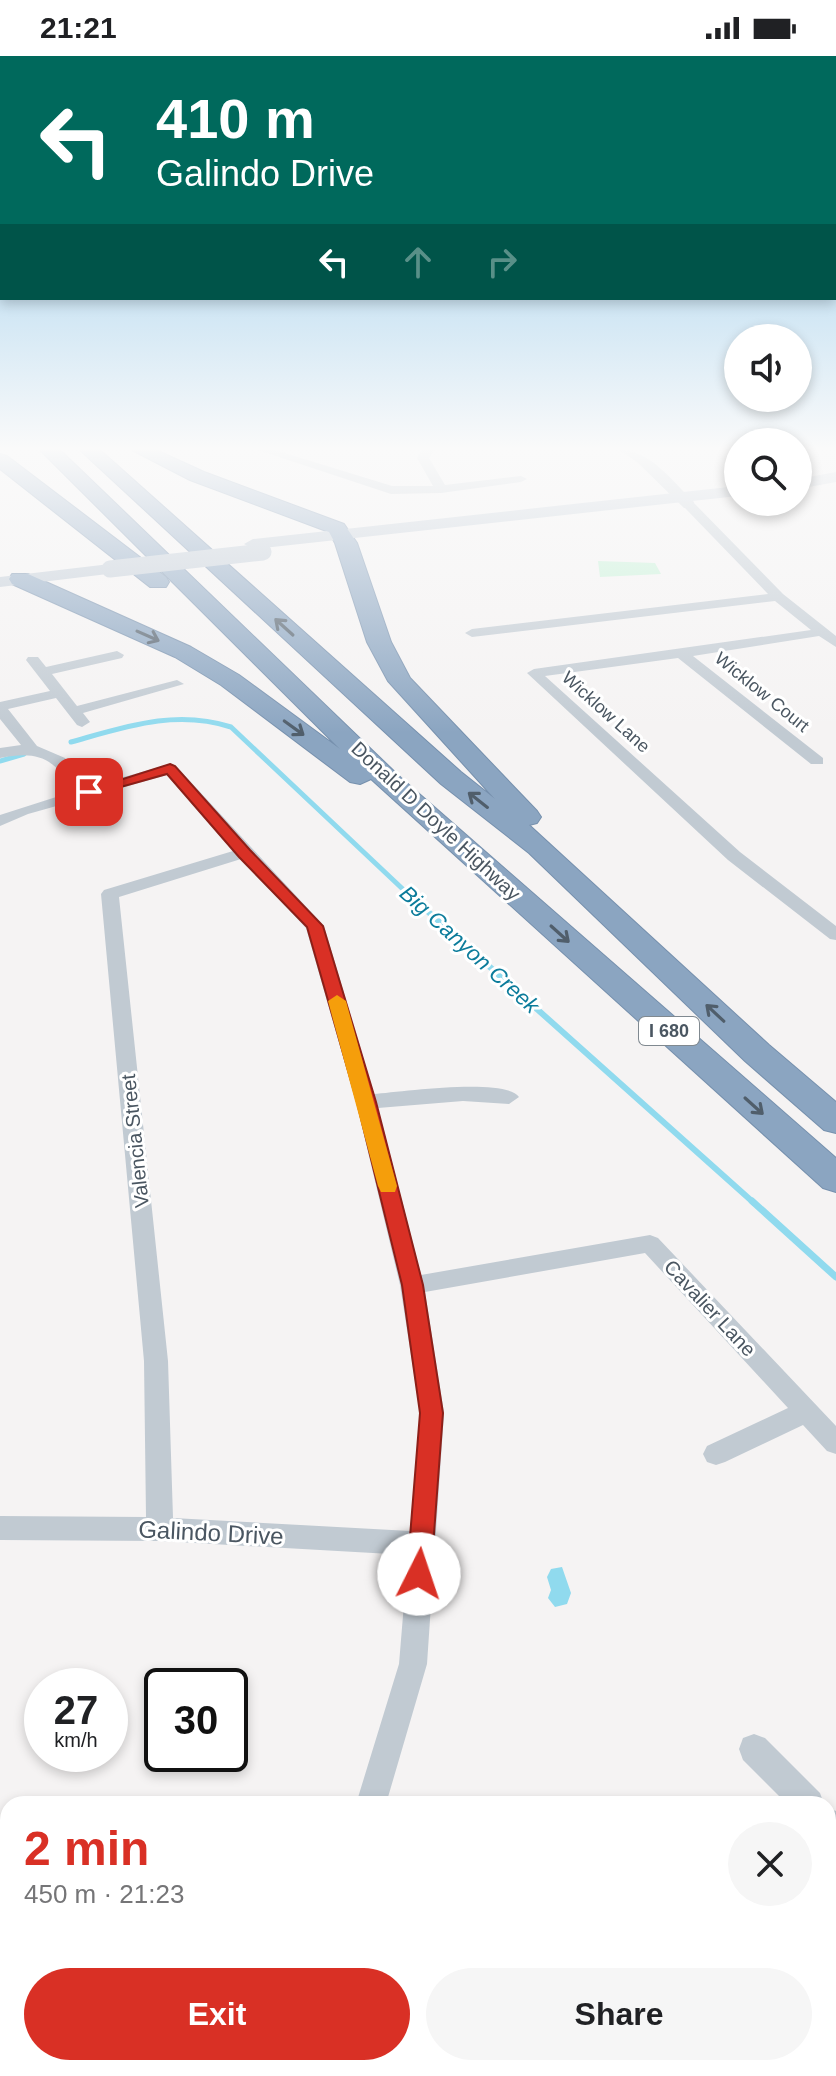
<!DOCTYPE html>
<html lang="en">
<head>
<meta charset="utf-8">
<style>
	:root { --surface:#fff; --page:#f6f6f6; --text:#202124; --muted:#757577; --accent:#d93025 }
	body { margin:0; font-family:Helvetica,sans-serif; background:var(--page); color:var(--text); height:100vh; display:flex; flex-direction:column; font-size:30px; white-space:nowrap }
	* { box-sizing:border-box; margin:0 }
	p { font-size:26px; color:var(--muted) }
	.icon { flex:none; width:44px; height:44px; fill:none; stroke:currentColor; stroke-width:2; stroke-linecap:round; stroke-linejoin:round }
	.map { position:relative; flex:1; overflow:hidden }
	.drawer { position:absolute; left:0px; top:1740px; width:836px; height:280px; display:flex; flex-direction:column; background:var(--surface); border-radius:24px 24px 0 0; box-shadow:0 4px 12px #0003 }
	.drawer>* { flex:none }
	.banner { position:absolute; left:0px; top:0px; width:836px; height:244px; box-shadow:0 4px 12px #0003; background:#00695c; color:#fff; overflow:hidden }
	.controls { position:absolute; left:724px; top:268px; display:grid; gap:16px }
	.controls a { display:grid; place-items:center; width:88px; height:88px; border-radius:50%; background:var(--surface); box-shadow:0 4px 12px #0003; font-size:40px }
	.speed { position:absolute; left:24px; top:1612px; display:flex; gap:16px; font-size:40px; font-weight:700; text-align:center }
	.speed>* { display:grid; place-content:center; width:104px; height:104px; border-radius:50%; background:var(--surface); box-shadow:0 4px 12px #0003; line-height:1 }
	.speed small { font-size:20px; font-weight:400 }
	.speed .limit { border:4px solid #111; border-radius:12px; background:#fff; color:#111 }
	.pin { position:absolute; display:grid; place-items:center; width:68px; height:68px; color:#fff; margin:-34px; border-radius:16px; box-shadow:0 4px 12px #0006 }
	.me { position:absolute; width:88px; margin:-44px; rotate:4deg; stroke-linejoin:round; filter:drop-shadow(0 0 6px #0008) }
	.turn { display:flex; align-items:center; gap:28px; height:168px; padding:0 24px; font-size:36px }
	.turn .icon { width:104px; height:104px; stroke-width:2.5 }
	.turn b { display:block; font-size:56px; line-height:68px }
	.lanes { display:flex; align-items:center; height:76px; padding:0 24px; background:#0003; justify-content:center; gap:40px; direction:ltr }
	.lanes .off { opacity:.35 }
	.round { display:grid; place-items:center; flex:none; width:84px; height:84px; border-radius:42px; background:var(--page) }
	.headline { display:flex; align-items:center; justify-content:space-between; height:136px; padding:0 24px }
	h1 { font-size:48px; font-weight:700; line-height:60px; color:var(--accent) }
	.action { display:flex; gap:16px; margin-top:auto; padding:16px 24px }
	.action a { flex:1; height:92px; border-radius:48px; background:var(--accent); color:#fff; font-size:32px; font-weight:700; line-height:92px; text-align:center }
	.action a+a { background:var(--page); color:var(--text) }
	.status { display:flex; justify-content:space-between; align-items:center; height:56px; padding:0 40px; background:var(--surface); direction:ltr }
	.status svg { height:22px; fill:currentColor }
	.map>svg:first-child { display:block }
	.green { fill:#c3f1d5 }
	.water { fill:#90daee }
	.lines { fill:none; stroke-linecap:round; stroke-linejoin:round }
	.stream-far2 { stroke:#90daee; stroke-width:5 }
	.stream-far1 { stroke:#90daee; stroke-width:6 }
	.stream { stroke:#90daee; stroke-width:7 }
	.motorway-casing { stroke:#7690ad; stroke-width:2 }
	.minor { fill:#c1cad2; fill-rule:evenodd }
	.tertiary { fill:#c1cad2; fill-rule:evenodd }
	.secondary { fill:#c1cbd6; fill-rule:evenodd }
	.motorway { fill:#8ba5c1; fill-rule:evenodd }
	.secondary-bridge { stroke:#c1cbd6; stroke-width:17 }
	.oneway { stroke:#505e6b }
	.route { fill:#d93025; stroke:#8d1f18; stroke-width:2 }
	.slow { fill:#f59e0b }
	.labels { text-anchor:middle; stroke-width:6; stroke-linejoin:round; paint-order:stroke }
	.far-street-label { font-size:18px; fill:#4a5661; stroke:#fff }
	.shield { fill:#fff; stroke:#808990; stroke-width:2 }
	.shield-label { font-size:18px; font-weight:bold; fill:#4a5661 }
	.street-label { font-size:20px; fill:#4a5661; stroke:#fff }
	.water-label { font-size:22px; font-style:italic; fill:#0c7c9b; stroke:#fff }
	.near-street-label { font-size:24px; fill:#4a5661; stroke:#fff }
</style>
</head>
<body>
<div class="status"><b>21:21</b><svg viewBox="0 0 49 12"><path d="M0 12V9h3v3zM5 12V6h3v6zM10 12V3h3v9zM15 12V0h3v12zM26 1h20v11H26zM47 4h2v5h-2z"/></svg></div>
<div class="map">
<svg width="836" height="2020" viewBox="0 0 836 2020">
	<rect width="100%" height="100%" fill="#f5f3f3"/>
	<path class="green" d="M 598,505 L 655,507 L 661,518 L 600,521 Z"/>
	<path class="water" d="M 562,1511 L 571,1537 L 567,1548 L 555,1551 L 548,1542 L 551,1534 L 547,1521 L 551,1513 Z"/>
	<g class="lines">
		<g class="stream-far2">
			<path d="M 71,686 C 125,671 175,653 231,671 L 408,838"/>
			<path d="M 0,705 L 24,698"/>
		</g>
		<path class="stream-far1" d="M 406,836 L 754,1147"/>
		<path class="stream" d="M 752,1145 L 836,1221"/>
		<defs>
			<g id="motorway">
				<path d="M 40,394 L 60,394 L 401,722 L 836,1102 L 836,1136 L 823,1132 L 371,723 L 360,728 L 350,726 L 221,629 L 175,601 L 12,528 L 9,523 L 12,518 L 28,518 L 191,591 L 239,619 L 340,693 Z"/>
				<path d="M 80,394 L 100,394 L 461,716 L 495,743 L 388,625 L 367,586 L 335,487 L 329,476 L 190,424 L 132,394 L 156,394 L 204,416 L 344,468 L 357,487 L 391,586 L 410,622 L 537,755 L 541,761 L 537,767 L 529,769 L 769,989 L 836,1046 L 836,1077 L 824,1074 L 745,1005 L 529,797 L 441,728 Z"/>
				<path d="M 0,398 L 7,400 L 166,521 L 169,526 L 166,531 L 150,531 L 0,413 Z"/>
			</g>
		</defs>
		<use href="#motorway" class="motorway-casing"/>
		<g class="minor">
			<path d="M 258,394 L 275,394 L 392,430 L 433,430 L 417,402 L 422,394 L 434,394 L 429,402 L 445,429 L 521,420 L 527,423 L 521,426 L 441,437 L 391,438 Z"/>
			<path d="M 685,446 L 693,446 L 783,538 L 836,580 L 836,591 L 819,580 L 693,600 L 823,702 L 823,708 L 811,708 L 678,602 L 545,620 L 740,796 L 836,870 L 836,884 L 830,883 L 728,804 L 527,617 L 534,613 L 811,574 L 775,545 L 472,581 L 465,577 L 472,573 L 768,538 L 685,452 Z"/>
			<path d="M 117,595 L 124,599 L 122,602 L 52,618 L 77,650 L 177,624 L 184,628 L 83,657 L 90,666 L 82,671 L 77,669 L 56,642 L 8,653 L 37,690 L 65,702 L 92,730 L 170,708 L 176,710 L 324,870 L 374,1038 C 400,1036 505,1021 519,1041 L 509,1048 L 463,1045 L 378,1052 L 421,1219 L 650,1179 L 658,1182 L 836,1370 L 836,1398 L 827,1395 L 803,1369 L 725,1406 L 716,1409 L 707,1406 L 703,1398 L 707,1390 L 788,1352 L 645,1197 L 425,1236 L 444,1357 L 427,1608 L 386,1748 L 356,1748 L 399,1608 L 408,1499 L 160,1485 L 0,1484 L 0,1460 L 146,1461 L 144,1305 L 101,838 L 104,834 L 233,795 L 167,719 L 28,758 L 0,770 L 0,759 L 78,734 C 51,704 42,694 0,702 L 0,692 L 21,689 L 0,663 L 0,646 L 50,635 L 26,604 L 28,601 L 38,601 L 46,611 ZM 241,803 L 306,872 L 356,1046 L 400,1229 L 420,1357 L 410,1475 L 173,1462 L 168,1305 L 119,841 Z"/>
			<path d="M 754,1678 L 765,1682 L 820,1737 L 824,1748 L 787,1748 L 743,1704 L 739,1693 L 743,1682 Z"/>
			<path d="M 828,1752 L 836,1755 L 836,1790 L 828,1787 Z"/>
			<path d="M 0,1776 L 8,1777 L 8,1809 L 0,1808 Z"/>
			<path d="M 45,2012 L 79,2012 L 78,2020 L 44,2020 Z"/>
			<path d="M 536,2012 L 574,2012 L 577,2020 L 539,2020 Z"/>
		</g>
		<path class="tertiary" d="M 619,394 C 651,394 672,425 694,446 L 694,452 L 684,452 L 637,406 Z"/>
		<g class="secondary">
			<path d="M 836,416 L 836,426 L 798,433 L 798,423 Z"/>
			<path d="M 738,430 L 738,440 L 253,493 L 244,488 L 253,483 Z"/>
			<path d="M 110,508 L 116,509 L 119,513 L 116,517 L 0,531 L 0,521 Z"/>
		</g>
		<use href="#motorway" class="motorway"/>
		<path class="secondary-bridge" d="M 110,513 L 263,496"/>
	</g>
	<defs><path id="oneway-shaft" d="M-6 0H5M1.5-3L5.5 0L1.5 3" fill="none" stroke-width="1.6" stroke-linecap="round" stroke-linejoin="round" transform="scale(2)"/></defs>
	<g class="oneway">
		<use href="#oneway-shaft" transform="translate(284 571) rotate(-138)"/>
		<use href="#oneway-shaft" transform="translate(148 580) rotate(24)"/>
		<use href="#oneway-shaft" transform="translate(294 672) rotate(36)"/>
		<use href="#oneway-shaft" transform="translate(478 744) rotate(-142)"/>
		<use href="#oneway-shaft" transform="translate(560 878) rotate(42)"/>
		<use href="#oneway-shaft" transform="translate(715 957) rotate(-137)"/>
		<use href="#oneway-shaft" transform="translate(754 1050) rotate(42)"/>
	</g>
	<linearGradient id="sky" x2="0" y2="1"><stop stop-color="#85c3ea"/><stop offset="0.58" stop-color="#fafafa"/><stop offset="1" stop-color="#fafafa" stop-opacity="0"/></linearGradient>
	<rect width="836" height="677" fill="url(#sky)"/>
	<path class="route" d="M 170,708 L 175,710 L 250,794 L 323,870 L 376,1046 L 423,1229 L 443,1357 L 431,1518 L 428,1526 L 419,1530 L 410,1526 L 407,1518 L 420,1357 L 402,1229 L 357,1046 L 307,871 L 239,801 L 167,718 L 89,740 L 82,736 Z"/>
	<path class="slow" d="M 337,939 L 346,945 L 397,1130 L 395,1136 L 381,1136 L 378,1130 L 328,945 Z"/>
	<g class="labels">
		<g class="far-street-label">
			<text transform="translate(762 636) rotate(39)" y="6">Wicklow Court</text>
			<text transform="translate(606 656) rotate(42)" y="6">Wicklow Lane</text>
		</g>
		<rect class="shield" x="639" y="961" width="60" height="28" rx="6"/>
		<g class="shield-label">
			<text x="669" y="981">I 680</text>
		</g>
		<g class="street-label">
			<text transform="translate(436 765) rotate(43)" y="7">Donald D Doyle Highway</text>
			<text transform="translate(135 1085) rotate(-96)" y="7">Valencia Street</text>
			<text transform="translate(710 1252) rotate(47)" y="7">Cavalier Lane</text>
		</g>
		<g class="water-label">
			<text transform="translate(470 893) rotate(42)" y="8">Big Canyon Creek</text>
		</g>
		<g class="near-street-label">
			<text transform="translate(211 1477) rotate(3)" y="8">Galindo Drive</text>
		</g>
	</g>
</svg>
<div class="controls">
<a><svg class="icon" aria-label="sound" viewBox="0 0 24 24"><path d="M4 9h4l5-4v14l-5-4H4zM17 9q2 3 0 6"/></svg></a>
<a><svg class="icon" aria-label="search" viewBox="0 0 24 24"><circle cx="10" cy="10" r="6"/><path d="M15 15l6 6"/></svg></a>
</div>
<div class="speed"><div>27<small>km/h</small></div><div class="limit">30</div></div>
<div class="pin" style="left:89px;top:736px;background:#d93025"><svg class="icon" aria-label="arrive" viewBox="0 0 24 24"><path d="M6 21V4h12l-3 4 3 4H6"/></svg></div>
<svg class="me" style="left:419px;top:1518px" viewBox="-20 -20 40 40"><circle r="19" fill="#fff"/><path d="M0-13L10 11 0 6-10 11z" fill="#d93025"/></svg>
<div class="banner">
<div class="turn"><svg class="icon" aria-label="left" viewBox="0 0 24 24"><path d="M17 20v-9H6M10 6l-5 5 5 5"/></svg><div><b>410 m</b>Galindo Drive</div></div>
<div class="lanes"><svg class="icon" aria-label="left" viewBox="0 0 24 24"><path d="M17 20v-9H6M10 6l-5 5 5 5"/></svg><svg class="icon off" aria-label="ahead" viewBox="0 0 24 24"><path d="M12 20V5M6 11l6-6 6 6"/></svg><svg class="icon off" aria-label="right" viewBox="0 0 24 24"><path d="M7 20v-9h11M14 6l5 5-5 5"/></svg></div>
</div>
<section class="drawer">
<div class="headline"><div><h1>2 min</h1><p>450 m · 21:23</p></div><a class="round"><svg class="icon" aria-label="close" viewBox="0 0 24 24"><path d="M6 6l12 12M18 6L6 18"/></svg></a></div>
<div class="action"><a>Exit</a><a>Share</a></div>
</section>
</div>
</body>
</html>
